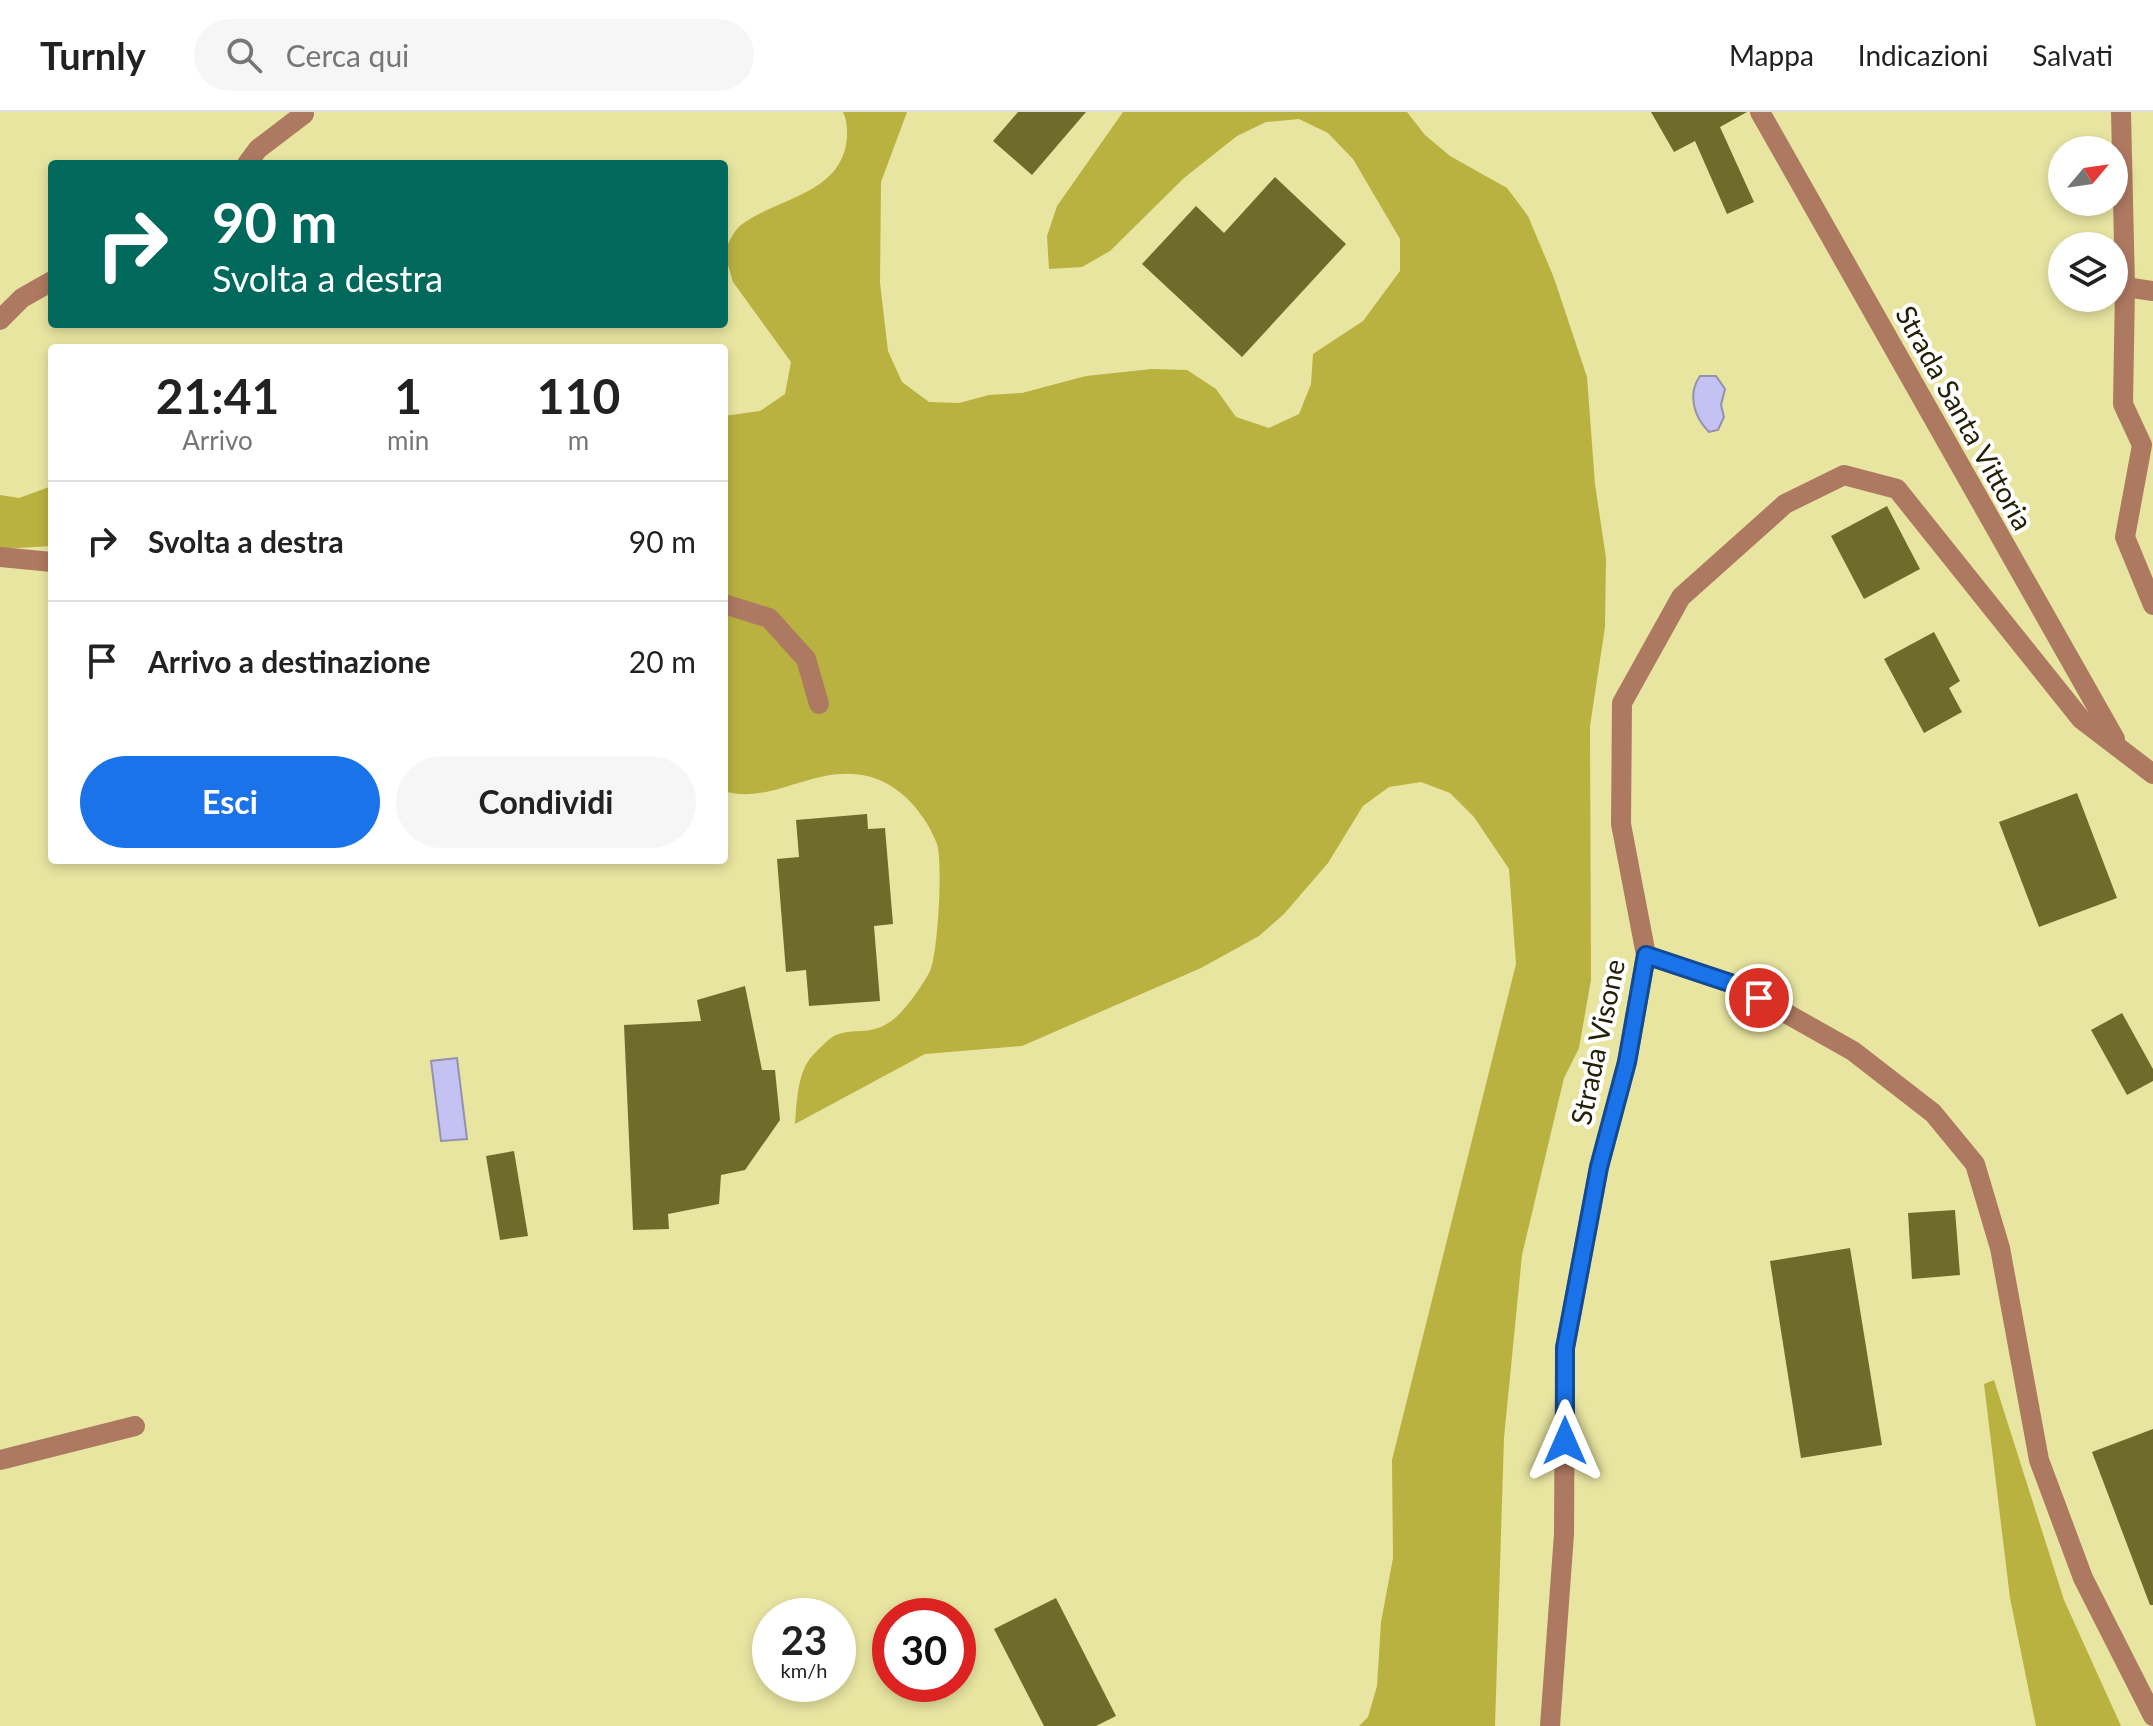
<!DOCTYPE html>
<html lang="it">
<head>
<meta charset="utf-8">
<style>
	:root { --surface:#fff; --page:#f6f6f6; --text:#222; --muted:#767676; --line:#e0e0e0; --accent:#1a73e8 }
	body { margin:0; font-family:Lato,sans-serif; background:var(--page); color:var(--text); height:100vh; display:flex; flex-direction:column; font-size:30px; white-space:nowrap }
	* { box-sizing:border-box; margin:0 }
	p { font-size:26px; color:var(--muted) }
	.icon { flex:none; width:44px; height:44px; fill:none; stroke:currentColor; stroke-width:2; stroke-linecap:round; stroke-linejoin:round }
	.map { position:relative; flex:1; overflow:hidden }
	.drawer { position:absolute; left:48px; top:232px; width:680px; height:520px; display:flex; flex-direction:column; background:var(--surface); border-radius:8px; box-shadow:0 4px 12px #0003 }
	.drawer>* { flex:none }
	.hud { position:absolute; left:48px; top:48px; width:680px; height:168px; border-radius:8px; box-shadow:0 4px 12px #0003; background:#00695c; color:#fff; overflow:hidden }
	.needle { width:52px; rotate:61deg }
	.buttons { position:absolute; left:2048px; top:24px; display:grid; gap:16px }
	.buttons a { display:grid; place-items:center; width:80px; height:80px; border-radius:50%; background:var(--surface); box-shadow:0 4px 12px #0003; font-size:40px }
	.speed { position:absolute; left:752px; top:1486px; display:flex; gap:16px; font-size:40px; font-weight:700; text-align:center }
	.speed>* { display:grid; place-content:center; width:104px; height:104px; border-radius:50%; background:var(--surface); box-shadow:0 4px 12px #0003; line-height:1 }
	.speed small { font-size:20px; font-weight:400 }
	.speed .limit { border:12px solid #d22; background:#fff; color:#111 }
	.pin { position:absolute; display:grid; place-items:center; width:68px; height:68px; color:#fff; margin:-34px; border:4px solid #fff; border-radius:50%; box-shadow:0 2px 8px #0007 }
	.me { position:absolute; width:88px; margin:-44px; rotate:0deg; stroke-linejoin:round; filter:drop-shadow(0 0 6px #0008) }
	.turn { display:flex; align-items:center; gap:28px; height:168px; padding:0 32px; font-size:36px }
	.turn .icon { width:104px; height:104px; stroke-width:2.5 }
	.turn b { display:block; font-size:56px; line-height:68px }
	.eta { display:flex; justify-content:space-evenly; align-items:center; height:136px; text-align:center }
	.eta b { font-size:48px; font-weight:700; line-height:56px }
	.action { display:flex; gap:16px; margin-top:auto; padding:16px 32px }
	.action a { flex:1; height:92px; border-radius:48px; background:var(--accent); color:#fff; font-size:32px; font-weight:700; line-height:92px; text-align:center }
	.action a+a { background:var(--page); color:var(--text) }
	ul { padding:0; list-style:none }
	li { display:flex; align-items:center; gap:24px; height:120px; padding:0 32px; border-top:2px solid var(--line) }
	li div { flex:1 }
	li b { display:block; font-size:30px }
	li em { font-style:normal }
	header { display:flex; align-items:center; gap:48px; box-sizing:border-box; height:112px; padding:0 40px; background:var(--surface); border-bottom:2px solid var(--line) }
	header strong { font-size:38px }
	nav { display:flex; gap:44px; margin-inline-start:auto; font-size:28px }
	.search { width:560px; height:72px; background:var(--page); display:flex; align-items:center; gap:20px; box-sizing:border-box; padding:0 28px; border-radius:44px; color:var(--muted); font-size:30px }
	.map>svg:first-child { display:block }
	.forest { fill:#b9b140 }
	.water { fill:#c3c2f2; stroke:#9391ab; stroke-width:2 }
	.building { fill:#6f6b2a }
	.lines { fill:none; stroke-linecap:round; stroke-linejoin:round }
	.minor { stroke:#ae7961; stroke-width:20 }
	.route-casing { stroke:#114b97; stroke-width:20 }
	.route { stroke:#1a73e8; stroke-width:14 }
	.labels { text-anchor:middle; stroke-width:8; stroke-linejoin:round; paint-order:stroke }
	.street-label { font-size:28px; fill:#222005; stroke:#fff }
</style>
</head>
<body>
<header>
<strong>Turnly</strong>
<div class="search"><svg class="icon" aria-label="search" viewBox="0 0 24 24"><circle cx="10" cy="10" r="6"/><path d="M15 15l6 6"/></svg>Cerca qui</div>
<nav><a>Mappa</a><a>Indicazioni</a><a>Salvati</a></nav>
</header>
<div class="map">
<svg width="2153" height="1614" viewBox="0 0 2153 1614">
	<rect width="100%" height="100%" fill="#e8e5a1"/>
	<g class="forest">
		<path d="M 843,0 L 907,0 L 881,70 L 880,171 L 888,239 L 902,270 L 929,290 L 959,291 L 989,283 L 1022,281 L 1086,264 L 1152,257 L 1187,258 L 1216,277 L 1236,305 L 1269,316 L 1299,302 L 1311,272 L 1313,242 L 1363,209 L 1400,159 L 1400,127 L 1353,47 L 1328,21 L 1299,7 L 1266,10 L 1237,24 L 1184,66 L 1110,139 L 1082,155 L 1049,157 L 1047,124 L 1057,94 L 1123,0 L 1407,0 L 1425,23 L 1450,44 L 1507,76 L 1528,104 L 1554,166 L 1587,265 L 1595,372 L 1606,446 L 1605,515 L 1590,614 L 1591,868 L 1579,936 L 1564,966 L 1522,1143 L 1504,1326 L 1495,1614 L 1359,1614 L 1368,1605 L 1377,1574 L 1381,1510 L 1393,1446 L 1392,1348 L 1516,852 L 1509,757 L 1474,705 L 1450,681 L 1421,670 L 1389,675 L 1363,694 L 1328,751 L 1284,802 L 1259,824 L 1201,856 L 1022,934 L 925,942 L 795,1012 C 797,990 797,960 813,943 C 819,937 829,926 836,923 C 857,915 871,925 894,907 C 906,897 923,873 930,859 C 938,842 943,750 937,732 C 926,703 902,674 871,665 C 816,650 773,694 724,679 L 724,304 L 760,299 L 785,282 L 791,250 L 733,170 L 724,139 C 729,131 734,118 741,113 C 778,85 844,82 847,24 C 847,14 847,9 843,0 Z"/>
		<path d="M 52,374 L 52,434 L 0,437 L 0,383 L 19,386 Z"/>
		<path d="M 1994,1268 L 2064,1488 L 2121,1614 L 2036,1614 L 2010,1486 L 1984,1272 Z"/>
	</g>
	<g class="water">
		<path d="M 1700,264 L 1716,264 L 1725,277 L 1721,293 L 1724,305 L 1718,318 L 1709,320 C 1694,305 1687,282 1700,264 Z"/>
		<path d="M 457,946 L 467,1027 L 441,1029 L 431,949 Z"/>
	</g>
	<g class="building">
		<path d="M 1018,0 L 1086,0 L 1032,63 L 993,29 Z"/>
		<path d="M 1651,0 L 1747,0 L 1720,15 L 1754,90 L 1727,102 L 1695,29 L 1674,40 Z"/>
		<path d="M 1275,65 L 1346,132 L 1242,245 L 1142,152 L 1196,94 L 1224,121 Z"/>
		<path d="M 1887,394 L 1920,457 L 1864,487 L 1831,424 Z"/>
		<path d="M 1934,520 L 1960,569 L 1949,576 L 1962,600 L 1924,621 L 1884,547 Z"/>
		<path d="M 2077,681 L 2117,786 L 2039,815 L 1999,710 Z"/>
		<path d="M 867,702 L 868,717 L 885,716 L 893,812 L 874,814 L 880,889 L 809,894 L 806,858 L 786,860 L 777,747 L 799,745 L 796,708 Z"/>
		<path d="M 745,874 L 762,958 L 775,958 L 780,1008 L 745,1058 L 721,1063 L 719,1092 L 668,1102 L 669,1117 L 633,1118 L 624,913 L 701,909 L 697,888 Z"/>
		<path d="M 2122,901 L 2153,957 L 2153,969 L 2127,983 L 2091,918 Z"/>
		<path d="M 514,1039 L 528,1124 L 500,1128 L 486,1044 Z"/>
		<path d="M 1955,1098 L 1960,1163 L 1912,1167 L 1908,1101 Z"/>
		<path d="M 1850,1136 L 1882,1333 L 1801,1346 L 1770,1149 Z"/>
		<path d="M 2153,1317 L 2153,1493 L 2150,1493 L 2092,1340 Z"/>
		<path d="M 1056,1486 L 1116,1604 L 1096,1614 L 1044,1614 L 994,1517 Z"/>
	</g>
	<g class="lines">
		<g class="minor">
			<path d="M 1760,0 L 2115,627"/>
			<path d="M 2121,0 L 2125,175 L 2123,292 L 2142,333 L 2125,425 L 2153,493"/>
			<path d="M 247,52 L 258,37 L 304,2"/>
			<path d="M 2125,175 L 2153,179"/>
			<path d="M 0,208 L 22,186 L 52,169"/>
			<path d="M 0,445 L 52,450"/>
			<path d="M 724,492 L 769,506 L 806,547 L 819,592"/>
			<path d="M 1646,843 L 1736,873 L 1853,939 L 1933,1001 L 1975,1052 L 2000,1136 L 2039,1348 L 2083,1466 L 2153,1604"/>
			<path d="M 0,1348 L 135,1314"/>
			<path d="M 1550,1614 L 1564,1422 L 1565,1236 L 1599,1055 L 1627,950 L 1646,843 L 1621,712 L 1622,591 L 1681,485 L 1785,392 L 1844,363 L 1897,377 L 2081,607 L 2153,662"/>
		</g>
	</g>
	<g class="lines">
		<defs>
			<path id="route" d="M 1565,1329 L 1565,1236 L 1599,1055 L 1627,950 L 1646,843 L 1736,873 L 1759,886"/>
		</defs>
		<use href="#route" class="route-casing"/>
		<use href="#route" class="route"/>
	</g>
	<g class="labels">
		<g class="street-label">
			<text transform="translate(1964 306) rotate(61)" y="10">Strada Santa Vittoria</text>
			<text transform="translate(1598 930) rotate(-78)" y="10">Strada Visone</text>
		</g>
	</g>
</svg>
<div class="buttons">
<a><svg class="needle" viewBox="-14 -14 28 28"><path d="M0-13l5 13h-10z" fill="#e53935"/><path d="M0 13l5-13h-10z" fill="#767676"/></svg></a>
<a><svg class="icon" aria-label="layers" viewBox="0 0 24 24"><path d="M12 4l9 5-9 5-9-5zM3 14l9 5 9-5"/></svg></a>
</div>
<div class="speed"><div>23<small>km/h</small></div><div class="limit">30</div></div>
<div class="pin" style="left:1759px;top:886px;background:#d93025"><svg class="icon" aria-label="arrive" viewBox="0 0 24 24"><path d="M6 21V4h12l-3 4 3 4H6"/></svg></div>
<svg class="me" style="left:1565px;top:1329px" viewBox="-20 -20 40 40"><path d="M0-17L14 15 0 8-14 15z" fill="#1a73e8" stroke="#fff" stroke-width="4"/></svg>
<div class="hud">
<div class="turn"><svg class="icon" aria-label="right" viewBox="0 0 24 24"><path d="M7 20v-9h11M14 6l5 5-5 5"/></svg><div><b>90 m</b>Svolta a destra</div></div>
</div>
<section class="drawer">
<div class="eta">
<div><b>21:41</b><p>Arrivo</p></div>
<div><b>1</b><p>min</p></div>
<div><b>110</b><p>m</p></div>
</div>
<ul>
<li><svg class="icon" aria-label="right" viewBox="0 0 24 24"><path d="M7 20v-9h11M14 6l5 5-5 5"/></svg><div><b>Svolta a destra</b></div><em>90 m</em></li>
<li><svg class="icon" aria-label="arrive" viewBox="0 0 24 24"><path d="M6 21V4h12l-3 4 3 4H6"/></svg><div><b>Arrivo a destinazione</b></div><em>20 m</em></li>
</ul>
<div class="action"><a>Esci</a><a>Condividi</a></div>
</section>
</div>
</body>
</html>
